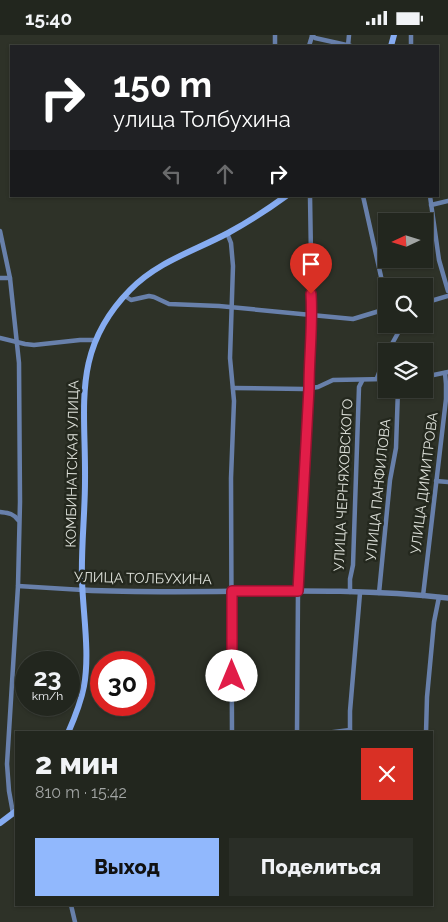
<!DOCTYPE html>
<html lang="ru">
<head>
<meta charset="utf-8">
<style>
	:root { --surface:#22261e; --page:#2a2e27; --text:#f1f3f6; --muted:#a2a5a4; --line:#3f433c; --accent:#91b8fd }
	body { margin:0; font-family:Raleway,sans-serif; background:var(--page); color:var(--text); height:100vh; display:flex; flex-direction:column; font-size:19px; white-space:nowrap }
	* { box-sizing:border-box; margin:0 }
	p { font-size:16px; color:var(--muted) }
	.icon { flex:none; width:28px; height:28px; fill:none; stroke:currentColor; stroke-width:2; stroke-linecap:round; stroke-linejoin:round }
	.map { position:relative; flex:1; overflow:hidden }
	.sheet { position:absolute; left:15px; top:696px; width:418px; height:175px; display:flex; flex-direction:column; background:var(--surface); border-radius:0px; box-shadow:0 1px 4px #0004,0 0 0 1px var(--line) }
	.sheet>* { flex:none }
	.hud { position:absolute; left:10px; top:10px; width:429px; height:152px; border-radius:0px; box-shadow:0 1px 4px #0004,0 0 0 1px var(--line); background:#202124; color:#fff; overflow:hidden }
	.needle { width:32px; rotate:266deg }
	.tools { position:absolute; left:378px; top:178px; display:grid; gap:10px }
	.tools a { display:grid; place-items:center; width:55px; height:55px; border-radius:0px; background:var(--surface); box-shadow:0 1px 4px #0004,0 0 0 1px var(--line); font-size:25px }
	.speed { position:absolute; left:15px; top:616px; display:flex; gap:10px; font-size:25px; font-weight:700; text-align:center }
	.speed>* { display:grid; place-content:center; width:65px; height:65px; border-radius:50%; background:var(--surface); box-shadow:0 1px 4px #0004,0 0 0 1px var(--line); line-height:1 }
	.speed small { font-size:12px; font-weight:400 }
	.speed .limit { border:8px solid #d22; background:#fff; color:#111 }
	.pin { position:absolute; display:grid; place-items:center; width:42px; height:42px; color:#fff; margin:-51px -21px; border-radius:50% 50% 50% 0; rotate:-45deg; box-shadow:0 0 5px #0007 }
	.pin .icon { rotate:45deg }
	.me { position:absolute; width:55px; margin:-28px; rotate:0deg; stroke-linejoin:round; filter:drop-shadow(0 0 4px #0008) }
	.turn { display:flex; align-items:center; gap:18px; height:105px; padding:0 20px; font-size:22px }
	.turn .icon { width:65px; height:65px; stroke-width:2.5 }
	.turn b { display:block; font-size:35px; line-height:42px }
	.lanes { display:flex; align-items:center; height:48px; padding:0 20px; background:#0003; justify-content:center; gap:25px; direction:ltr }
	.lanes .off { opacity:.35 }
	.round { display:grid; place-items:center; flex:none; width:52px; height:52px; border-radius:0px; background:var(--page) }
	.headline { display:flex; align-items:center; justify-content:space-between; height:85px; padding:0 20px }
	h1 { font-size:30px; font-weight:800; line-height:38px }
	.primary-button { display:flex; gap:10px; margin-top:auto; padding:10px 20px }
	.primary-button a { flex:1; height:58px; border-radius:0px; background:var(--accent); color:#111; font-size:20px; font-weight:800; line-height:58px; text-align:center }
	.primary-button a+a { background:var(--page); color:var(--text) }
	.status { display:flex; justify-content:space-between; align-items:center; height:35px; padding:0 25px; background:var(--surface); direction:ltr }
	.status svg { height:14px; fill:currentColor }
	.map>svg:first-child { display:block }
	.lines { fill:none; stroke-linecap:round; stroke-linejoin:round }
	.minor { stroke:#6880ab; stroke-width:4.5 }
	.tertiary { stroke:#6880ab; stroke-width:5.5 }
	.secondary { stroke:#86acf1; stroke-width:6 }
	.route-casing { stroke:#92132f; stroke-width:12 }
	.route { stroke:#e11d48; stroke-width:9 }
	.labels { text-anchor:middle; stroke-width:5; stroke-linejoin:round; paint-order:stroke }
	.street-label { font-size:14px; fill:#e0e3dc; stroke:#24281e }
</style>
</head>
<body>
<div class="status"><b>15:40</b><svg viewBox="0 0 49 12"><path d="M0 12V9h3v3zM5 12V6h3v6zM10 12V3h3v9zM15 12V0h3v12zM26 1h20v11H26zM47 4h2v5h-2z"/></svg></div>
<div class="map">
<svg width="448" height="887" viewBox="0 0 448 887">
	<rect width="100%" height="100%" fill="#2e3228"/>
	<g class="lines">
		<g class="minor">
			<path d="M 275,0 L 275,11"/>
			<path d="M 312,0 L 315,3 L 351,11"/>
			<path d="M 309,11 L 312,1"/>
			<path d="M 348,11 L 349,0"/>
			<path d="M 411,11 L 411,0"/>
			<path d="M 363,161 L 382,246 L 386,258"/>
			<path d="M 430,161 L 439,225 L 448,256"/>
			<path d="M 431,170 L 448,166"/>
			<path d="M 0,196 L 10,243 L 19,328 L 20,467 L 18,551 L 7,729 L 9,756 L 13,778"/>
			<path d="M 227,198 L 231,208 L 233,231 L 230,323 L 234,366 L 231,443 L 232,698"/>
			<path d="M 0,243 L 10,243"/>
			<path d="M 125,261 L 131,265 L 149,261 L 154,262 L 169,269 L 219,271 L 353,284 L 386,274"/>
			<path d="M 424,268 L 448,261"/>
			<path d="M 0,303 L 25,309 L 34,310 L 80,305 L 95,305"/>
			<path d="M 388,316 L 403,289"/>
			<path d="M 424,342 L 448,337"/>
			<path d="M 377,343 L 386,319"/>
			<path d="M 233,353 L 304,354 L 318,352 L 333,345 L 386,344"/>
			<path d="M 436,446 L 448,447"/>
			<path d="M 0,477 C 8,478 13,478 18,485"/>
			<path d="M 18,551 L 83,555"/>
			<path d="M 350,557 L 350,544 L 353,530 L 359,352 L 362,346"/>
			<path d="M 379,558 L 390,445 L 396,413 L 398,354"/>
			<path d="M 423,561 L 446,364 L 446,349 L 445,338"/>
			<path d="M 297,698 L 298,556 L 302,501 L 305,401 L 309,353 L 309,323 L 312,281 L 310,161"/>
			<path d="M 326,698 L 350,695"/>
			<path d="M 350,698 L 350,676 L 360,558"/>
			<path d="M 426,698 L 427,662 L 434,587 L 439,562"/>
			<path d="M 71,870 L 75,887"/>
		</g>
		<path class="tertiary" d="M 83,555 C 204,561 327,549 448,563"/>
		<g class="secondary">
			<path d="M 391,11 L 394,0"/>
			<path d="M 68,698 C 75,682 81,667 84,651 C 90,618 83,579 82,545 C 81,512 85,479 85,446 C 86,371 71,315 130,255 C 157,227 194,216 228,198 C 248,187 267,175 286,161"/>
			<path d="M 0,788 L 16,776"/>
		</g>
	</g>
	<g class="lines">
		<defs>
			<path id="route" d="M 232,641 L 232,556 L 298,556 L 309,353 C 309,321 313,290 311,259"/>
		</defs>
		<use href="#route" class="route-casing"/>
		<use href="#route" class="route"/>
	</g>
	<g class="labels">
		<g class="street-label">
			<text transform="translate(72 429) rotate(-89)" y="5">КОМБИНАТСКАЯ УЛИЦА</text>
			<text transform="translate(424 448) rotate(-83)" y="5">УЛИЦА ДИМИТРОВА</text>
			<text transform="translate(343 450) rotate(-87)" y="5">УЛИЦА ЧЕРНЯХОВСКОГО</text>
			<text transform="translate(378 455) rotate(-84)" y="5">УЛИЦА ПАНФИЛОВА</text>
			<text transform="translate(143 543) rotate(1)" y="5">УЛИЦА ТОЛБУХИНА</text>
		</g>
	</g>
</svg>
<div class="tools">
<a><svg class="needle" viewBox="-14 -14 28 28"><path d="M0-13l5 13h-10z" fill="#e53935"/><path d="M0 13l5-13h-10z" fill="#a2a5a4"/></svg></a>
<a><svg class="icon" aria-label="search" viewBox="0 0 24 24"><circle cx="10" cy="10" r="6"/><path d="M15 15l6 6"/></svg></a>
<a><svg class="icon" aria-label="layers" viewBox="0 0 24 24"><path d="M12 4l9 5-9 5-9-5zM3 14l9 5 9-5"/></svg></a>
</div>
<div class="speed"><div>23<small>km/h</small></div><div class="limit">30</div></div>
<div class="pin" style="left:311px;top:259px;background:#d93025"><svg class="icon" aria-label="arrive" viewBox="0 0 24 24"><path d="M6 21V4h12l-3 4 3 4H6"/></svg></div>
<svg class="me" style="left:232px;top:641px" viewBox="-20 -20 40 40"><circle r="19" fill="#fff"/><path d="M0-13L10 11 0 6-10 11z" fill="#e11d48"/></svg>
<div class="hud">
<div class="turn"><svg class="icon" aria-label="right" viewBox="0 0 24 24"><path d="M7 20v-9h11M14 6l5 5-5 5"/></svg><div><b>150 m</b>улица Толбухина</div></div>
<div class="lanes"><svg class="icon off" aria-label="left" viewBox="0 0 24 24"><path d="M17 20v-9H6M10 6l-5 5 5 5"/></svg><svg class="icon off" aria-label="ahead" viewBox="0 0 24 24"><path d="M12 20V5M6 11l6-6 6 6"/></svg><svg class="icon" aria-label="right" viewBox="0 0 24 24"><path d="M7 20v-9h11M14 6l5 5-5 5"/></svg></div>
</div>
<section class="sheet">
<div class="headline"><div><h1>2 мин</h1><p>810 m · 15:42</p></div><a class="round" style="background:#d93025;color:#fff"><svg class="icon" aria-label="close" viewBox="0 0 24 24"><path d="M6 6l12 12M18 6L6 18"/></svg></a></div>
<div class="primary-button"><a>Выход</a><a>Поделиться</a></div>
</section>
</div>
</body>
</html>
